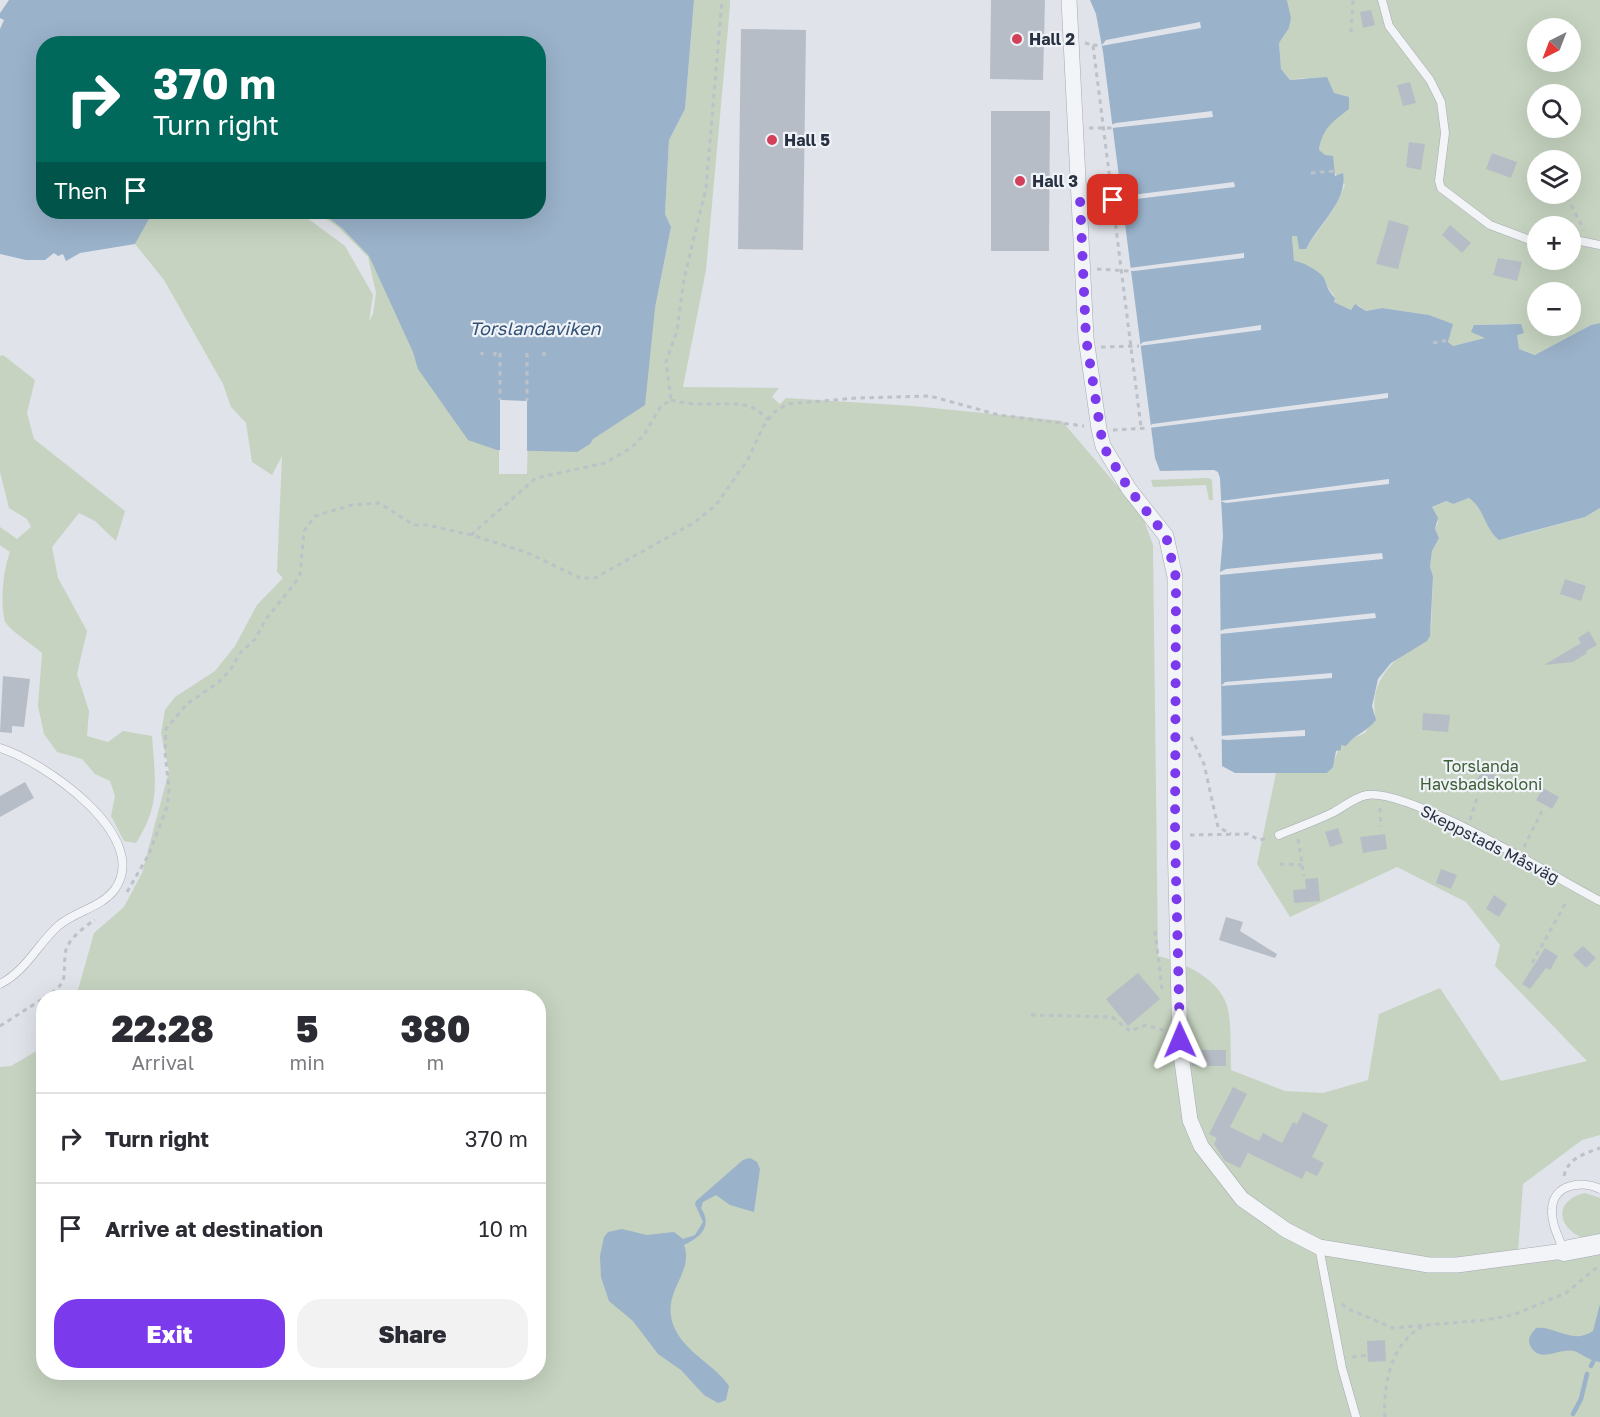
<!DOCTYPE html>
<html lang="en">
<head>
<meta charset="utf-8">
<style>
	:root { --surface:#fff; --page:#f2f2f3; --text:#2b2b33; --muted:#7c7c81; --line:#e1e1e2; --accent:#7c3aed }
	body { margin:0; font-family:"Golos Text",sans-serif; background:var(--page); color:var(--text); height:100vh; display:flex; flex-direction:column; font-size:22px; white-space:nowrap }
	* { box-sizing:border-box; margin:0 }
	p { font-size:20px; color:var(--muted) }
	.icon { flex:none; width:33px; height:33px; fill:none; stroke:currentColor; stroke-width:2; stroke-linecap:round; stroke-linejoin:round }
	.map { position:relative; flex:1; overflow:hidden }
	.drawer { position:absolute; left:36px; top:990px; width:510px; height:390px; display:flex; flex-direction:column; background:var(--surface); border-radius:24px; box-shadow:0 6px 24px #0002 }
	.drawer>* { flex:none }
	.guide { position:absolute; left:36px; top:36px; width:510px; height:183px; border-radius:24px; box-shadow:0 6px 24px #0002; background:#00695c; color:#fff; overflow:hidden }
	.needle { width:39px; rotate:222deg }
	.controls { position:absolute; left:1527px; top:18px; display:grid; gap:12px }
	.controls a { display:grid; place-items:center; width:54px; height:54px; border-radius:50%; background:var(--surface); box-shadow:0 6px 24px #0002; font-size:30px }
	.pin { position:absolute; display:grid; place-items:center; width:51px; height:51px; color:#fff; margin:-26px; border-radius:12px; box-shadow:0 3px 9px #0006 }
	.me { position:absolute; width:66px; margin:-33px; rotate:359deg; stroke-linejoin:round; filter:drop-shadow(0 0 4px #0008) }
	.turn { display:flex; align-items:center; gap:21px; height:126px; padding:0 18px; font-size:27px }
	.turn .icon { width:78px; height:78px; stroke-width:2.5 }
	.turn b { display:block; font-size:42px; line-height:51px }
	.then { display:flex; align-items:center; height:57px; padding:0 18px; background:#0003; gap:12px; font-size:22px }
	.eta { display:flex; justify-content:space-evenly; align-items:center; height:102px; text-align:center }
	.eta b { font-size:36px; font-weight:800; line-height:42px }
	.action { display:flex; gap:12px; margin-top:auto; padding:12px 18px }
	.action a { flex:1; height:69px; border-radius:24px; background:var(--accent); color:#fff; font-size:24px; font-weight:800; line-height:69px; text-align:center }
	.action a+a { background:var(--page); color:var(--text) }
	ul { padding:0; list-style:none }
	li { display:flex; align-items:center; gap:18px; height:90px; padding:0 18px; border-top:2px solid var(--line) }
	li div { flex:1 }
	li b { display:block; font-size:22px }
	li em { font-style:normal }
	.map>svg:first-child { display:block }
	.green { fill:#c6d3c0; fill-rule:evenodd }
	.water { fill:#9ab2ca }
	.pier { fill:#e0e3e9 }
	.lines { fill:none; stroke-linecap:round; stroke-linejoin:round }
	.stream { stroke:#9ab2ca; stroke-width:4.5 }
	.building { fill:#b7bdc6 }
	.service-casing { stroke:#a5aab3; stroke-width:9 }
	.minor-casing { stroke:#a5aab3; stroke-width:16 }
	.tertiary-casing { stroke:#a5aab3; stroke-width:21 }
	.path { stroke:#bdc1c8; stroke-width:3; stroke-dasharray:4.5 4.5; stroke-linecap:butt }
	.service { stroke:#f2f4f7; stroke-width:8 }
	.minor { stroke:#f2f4f7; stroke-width:15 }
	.tertiary { stroke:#f2f4f7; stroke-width:20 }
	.route { stroke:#7c3aed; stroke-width:10; stroke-dasharray:0 18 }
	.poi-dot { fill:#d24159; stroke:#eff2f7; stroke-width:2 }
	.labels { text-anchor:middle; stroke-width:4.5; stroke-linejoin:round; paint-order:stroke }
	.poi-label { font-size:16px; font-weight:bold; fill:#283141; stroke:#eff2f7; text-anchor:start }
	.park-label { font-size:16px; fill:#3d5d35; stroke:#eff2f7 }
	.street-label { font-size:16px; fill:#283141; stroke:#eff2f7 }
	.water-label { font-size:18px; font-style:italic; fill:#315176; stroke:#eff2f7 }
</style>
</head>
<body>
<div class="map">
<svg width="1600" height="1417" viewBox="0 0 1600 1417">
	<rect width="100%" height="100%" fill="#e0e3e9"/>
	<g class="green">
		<path d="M 694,0 L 730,0 L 730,6 L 706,270 L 683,387 L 779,388 L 772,397 L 780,404 L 786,398 L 913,406 L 1062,421 L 1142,515 L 1153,545 L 1158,956 C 1183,962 1223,980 1228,1010 C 1232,1029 1230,1050 1231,1070 L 1285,1091 L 1323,1093 L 1368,1080 L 1379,1014 L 1440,988 L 1501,1081 L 1587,1061 L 1495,966 L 1500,945 L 1466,902 L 1397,867 L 1290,917 L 1257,864 L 1276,773 L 1327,773 C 1335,765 1335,754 1341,745 L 1346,745 L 1351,739 L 1365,733 L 1375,714 C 1369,673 1404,655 1431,628 L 1433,576 L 1430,567 L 1432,551 L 1439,538 L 1435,529 L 1438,523 L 1432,507 L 1446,501 L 1453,504 L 1469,498 L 1478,505 L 1508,538 L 1585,517 L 1600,508 L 1600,1135 L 1582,1140 L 1523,1184 L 1518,1252 L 1600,1237 L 1600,1417 L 0,1417 L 0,1067 L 11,1066 L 43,1047 L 44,1372 L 538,1372 L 538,998 L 76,997 L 94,933 L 124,907 L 142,873 L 169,771 L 161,733 L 165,710 L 175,697 L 215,671 L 235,646 L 257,605 L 283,578 L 277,572 L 282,456 L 272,475 L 252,462 L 246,423 L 231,407 L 223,384 L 164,280 L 135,244 L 153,212 L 299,212 L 345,246 L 373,295 L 369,321 L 373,314 L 376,293 L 368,257 L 338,227 L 316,212 L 345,212 L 499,424 L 499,474 L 527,474 L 528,431 L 655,308 L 671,227 L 665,214 L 669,140 L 685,109 Z"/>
		<path d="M 1287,0 L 1600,0 L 1600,323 L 1591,325 L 1536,355 L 1518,349 L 1517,335 L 1510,324 L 1475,325 L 1486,338 L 1453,346 L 1448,342 L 1452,324 L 1429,315 L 1382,308 L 1366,311 L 1358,305 L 1351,310 L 1334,302 L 1335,297 L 1315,270 L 1294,261 L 1292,236 L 1297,235 L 1306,248 L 1333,210 L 1345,185 C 1333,175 1330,160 1319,150 L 1321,136 L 1328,124 L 1334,93 L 1304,78 L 1290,80 L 1281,69 L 1279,43 L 1289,28 L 1291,18 ZM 1538,28 L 1570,28 L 1570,62 L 1538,62 ZM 1538,94 L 1570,94 L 1570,128 L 1538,128 ZM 1538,160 L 1570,160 L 1570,194 L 1538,194 ZM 1538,226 L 1570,226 L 1570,260 L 1538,260 ZM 1538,292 L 1570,292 L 1570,326 L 1538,326 Z"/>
		<path d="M 3,355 L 35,380 L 27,413 L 34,439 L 125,511 L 116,541 L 95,521 L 79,513 L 52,547 L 58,578 L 87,631 L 77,674 L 89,711 L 87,736 L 108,742 L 123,731 L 152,736 C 155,781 161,804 136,843 L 124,841 L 111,816 L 115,796 L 110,781 L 95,774 L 82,759 L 57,752 L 44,734 L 38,706 L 42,653 C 31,643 14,634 5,622 C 0,602 3,571 10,552 L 0,545 L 0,527 L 17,539 L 31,527 L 27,519 L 9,508 L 0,472 L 0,356 Z"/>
		<path d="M 1209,478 L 1212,480 L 1213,500 L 1209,500 L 1206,485 L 1153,487 L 1151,480 Z"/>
		<path d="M 1585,1193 L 1600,1198 L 1600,1235 L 1583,1238 C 1556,1227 1554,1200 1585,1193 Z"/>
	</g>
	<g class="water">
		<path d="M 9,0 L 694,0 L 685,109 L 669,140 L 665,214 L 671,227 L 655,308 L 645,405 L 593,439 L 590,444 L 577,452 L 497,450 L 468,440 L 418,369 L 413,352 L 369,256 L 342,228 L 321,212 L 538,212 L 538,44 L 44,44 L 44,212 L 153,212 L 135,244 L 80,253 L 66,261 L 63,254 L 58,256 L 54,253 L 45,260 L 26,260 L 0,254 L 0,29 L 4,20 L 0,18 L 0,13 Z"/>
		<path d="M 1090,0 L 1287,0 L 1291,18 L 1289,28 L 1279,43 L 1281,69 L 1290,80 L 1327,77 L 1334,93 L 1349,97 L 1349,109 C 1332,122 1322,129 1319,150 L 1325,155 L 1333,156 L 1335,176 L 1343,173 C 1348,201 1318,225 1306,249 L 1299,249 L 1297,236 L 1292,236 L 1294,261 C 1301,261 1320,271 1324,278 C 1327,286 1328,291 1335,298 L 1334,302 L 1351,310 L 1355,304 L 1366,311 L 1382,308 L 1429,315 L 1453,324 L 1448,342 L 1453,346 L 1485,338 L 1471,332 L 1474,325 L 1521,324 L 1524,333 L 1517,335 L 1519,349 L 1535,355 L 1591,325 L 1600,323 L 1600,508 L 1585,517 L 1499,540 C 1484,528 1485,509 1469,498 L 1453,504 L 1446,501 L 1432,507 L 1438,518 L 1435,529 L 1439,538 L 1432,551 L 1430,567 L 1433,576 L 1430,636 L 1427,641 L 1391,663 L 1378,679 L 1372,706 L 1376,720 C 1364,734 1355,734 1346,746 L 1341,745 L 1341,750 L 1336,751 L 1333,767 L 1327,773 L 1235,773 L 1222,766 L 1220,572 L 1223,536 L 1220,478 L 1218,472 L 1214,470 L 1160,471 L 1155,458 L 1103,52 L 1096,14 Z"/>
		<path d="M 750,1158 L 757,1162 L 760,1169 L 754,1212 L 730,1205 L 716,1195 L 703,1202 L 701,1208 C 713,1227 700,1237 684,1245 C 695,1274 658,1293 675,1329 C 687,1354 714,1364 729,1386 L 726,1400 L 718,1403 L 704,1395 L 681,1370 L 658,1354 L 633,1321 L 609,1301 L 601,1277 L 600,1256 L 604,1237 L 608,1232 L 622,1229 L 647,1235 L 674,1232 L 683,1239 L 695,1235 L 703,1222 L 695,1204 L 696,1201 L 743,1160 Z"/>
		<path d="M 1600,1304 L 1600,1362 C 1590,1361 1584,1355 1574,1351 C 1559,1347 1539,1365 1530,1345 C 1527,1338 1532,1333 1536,1328 C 1556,1326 1572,1345 1593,1331 Z"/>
	</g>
	<g class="pier">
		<path d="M 1200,22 L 1201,28 L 1101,46 L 1106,40 Z"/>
		<path d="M 1212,111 L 1213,117 L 1112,128 L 1111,125 L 1116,123 Z"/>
		<path d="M 1234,182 L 1235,187 L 1120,201 L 1124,196 Z"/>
		<path d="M 1244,253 L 1244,258 L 1134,271 L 1129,271 L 1129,268 Z"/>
		<path d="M 1261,325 L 1261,330 L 1139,346 L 1143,342 Z"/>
		<path d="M 1388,393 L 1388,398 L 1149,428 L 1152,424 Z"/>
		<path d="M 500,400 L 527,401 L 527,455 L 500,453 Z"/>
		<path d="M 1389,479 L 1389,484 L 1226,503 L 1220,501 Z"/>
		<path d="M 1382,553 L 1383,559 L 1220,575 L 1220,572 L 1226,569 Z"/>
		<path d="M 1375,613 L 1376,618 L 1220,634 L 1220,631 L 1225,629 Z"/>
		<path d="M 1332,673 L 1332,678 L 1221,686 L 1225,682 Z"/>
		<path d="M 1305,730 L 1305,736 L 1227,740 L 1220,739 L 1220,736 Z"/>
	</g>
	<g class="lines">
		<g class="stream">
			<path d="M 1591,1366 L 1593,1362"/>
			<path d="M 1573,1414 L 1581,1399 L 1587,1374"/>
		</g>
	</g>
	<g class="building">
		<path d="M 991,0 L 1045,0 L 1043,80 L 990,79 Z"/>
		<path d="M 1371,10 L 1375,25 L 1363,28 L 1360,12 Z"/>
		<path d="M 741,29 L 806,30 L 803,250 L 738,249 Z"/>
		<path d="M 1410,82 L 1416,103 L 1403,106 L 1397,85 Z"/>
		<path d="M 991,111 L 1050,111 L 1049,251 L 991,251 Z"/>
		<path d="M 1409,142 L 1425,144 L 1421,170 L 1406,167 Z"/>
		<path d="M 1492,153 L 1517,162 L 1511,178 L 1486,169 Z"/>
		<path d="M 1389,220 L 1409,226 L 1398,269 L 1376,264 Z"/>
		<path d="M 1450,225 L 1471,243 L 1462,253 L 1442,235 Z"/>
		<path d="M 1498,258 L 1522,262 L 1517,281 L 1493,275 Z"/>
		<path d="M 1565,579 L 1586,586 L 1581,601 L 1560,594 Z"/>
		<path d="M 1589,631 L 1597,645 L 1586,651 L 1587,653 L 1573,662 L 1544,665 L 1581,643 L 1578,638 Z"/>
		<path d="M 3,676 L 30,679 L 24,727 L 12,726 L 12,733 L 0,732 Z"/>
		<path d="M 1423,713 L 1450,715 L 1448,732 L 1422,730 Z"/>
		<path d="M 1482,769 L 1497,776 L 1491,790 L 1476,783 Z"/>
		<path d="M 25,782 L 34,798 L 0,817 L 0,796 Z"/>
		<path d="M 1543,788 L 1559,797 L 1552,809 L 1536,800 Z"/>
		<path d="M 1338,828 L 1343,843 L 1330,847 L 1325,832 Z"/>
		<path d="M 1385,834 L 1387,849 L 1363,853 L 1360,837 Z"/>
		<path d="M 1441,869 L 1457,875 L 1451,889 L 1436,883 Z"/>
		<path d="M 1318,878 L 1320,901 L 1294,903 L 1293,890 L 1306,889 L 1305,879 Z"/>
		<path d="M 1494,895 L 1507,904 L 1499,917 L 1486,909 Z"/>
		<path d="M 1226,917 L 1243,922 L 1240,931 L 1277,954 L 1275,958 L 1219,940 Z"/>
		<path d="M 1583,946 L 1596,958 L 1586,968 L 1573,955 Z"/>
		<path d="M 1545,948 L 1558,956 L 1550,970 L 1546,968 L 1530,989 L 1522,984 Z"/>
		<path d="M 1138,973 L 1160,999 L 1128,1026 L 1106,999 Z"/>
		<path d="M 1190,1050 L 1226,1050 L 1226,1066 L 1192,1066 Z"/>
		<path d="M 1233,1087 L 1247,1094 L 1230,1127 L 1259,1141 L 1263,1133 L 1282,1143 L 1293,1122 L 1297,1124 L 1303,1112 L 1328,1125 L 1312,1157 L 1324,1163 L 1317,1176 L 1306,1171 L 1302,1179 L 1248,1153 L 1240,1168 L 1225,1161 L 1214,1144 L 1217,1138 L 1209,1134 Z"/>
		<path d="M 1385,1340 L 1386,1361 L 1368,1362 L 1367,1341 Z"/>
	</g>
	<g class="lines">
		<defs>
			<g id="service">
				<path d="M 1382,0 L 1389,26 L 1430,80 L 1441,102 L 1445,133 L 1439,181 L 1441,188 L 1490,225 L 1538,243"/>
				<path d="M 1570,239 L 1600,245"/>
				<path d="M 0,748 C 43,761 152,836 115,889 C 101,908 75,911 58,926 C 37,945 26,971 0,984"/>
				<path d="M 1279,835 C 1298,827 1316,821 1334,812 C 1345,806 1355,797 1367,795 C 1409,788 1556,878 1600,901"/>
				<path d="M 1319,1247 L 1342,1368 L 1356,1417"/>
				<path d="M 1564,1251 C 1559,1238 1551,1224 1552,1209 C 1553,1184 1582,1180 1600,1189"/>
			</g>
			<path id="minor" d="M 1069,0 L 1086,338 L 1099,429 L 1103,446 L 1129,489 L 1166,536 L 1175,577 L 1175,836 L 1180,1047 L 1190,1120 L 1201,1146 L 1242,1199 L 1286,1230 L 1319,1247 L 1429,1265 L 1457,1265 L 1564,1251"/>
			<path id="tertiary" d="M 1564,1251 L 1600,1244"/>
		</defs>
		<use href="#service" class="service-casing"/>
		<use href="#minor" class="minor-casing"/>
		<use href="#tertiary" class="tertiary-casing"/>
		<g class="path">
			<path d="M 1351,32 L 1353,0"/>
			<path d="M 1085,43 L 1093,45 L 1141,427"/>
			<path d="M 1093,45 L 1101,46"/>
			<path d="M 1089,128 L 1112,128"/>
			<path d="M 1311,173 L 1335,171"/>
			<path d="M 1567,197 L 1584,230"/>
			<path d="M 1094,200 L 1120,201"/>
			<path d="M 1097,269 L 1129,271"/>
			<path d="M 1433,343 L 1449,340"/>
			<path d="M 1101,347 L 1139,346"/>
			<path d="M 482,352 L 482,355"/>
			<path d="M 500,353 L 500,400"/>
			<path d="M 527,353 L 527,401"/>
			<path d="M 495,356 L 495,352"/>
			<path d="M 544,356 L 544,352"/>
			<path d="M 671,400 C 684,403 697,405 710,404 C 734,404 751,400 768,420"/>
			<path d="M 1113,430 L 1149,428"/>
			<path d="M 471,535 L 536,478 L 605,463 L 631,448 L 644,435 L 661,406 L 671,400 L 666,362 L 677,331 L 684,279 L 706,188 L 722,0"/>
			<path d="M 1191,737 L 1204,764 L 1218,827 L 1231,834"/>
			<path d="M 1380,808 L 1381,827"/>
			<path d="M 1470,820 L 1478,795"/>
			<path d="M 1190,835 L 1248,834 L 1259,840 L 1269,838"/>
			<path d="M 1298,839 L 1304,876"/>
			<path d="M 1524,847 L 1542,811"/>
			<path d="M 1280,864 L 1302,865"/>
			<path d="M 127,892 L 149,854 L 167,807 L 169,790 L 165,752 L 166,729 L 187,704 L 219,682 L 231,669 L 240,653 L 255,639 L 266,619 L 295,583 L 300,574 L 304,531 L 315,516 L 352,505 L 379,503 L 414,525 L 427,525 L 471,535 L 526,552 L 580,578 L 595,578 L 695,522 L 716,505 L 748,459 L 763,427 L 773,413 L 787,404 L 857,398 L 930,396 L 999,415 L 1084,426"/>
			<path d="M 1155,931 L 1162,989"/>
			<path d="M 1532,963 L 1565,904 L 1569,906"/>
			<path d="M 44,998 C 69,982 63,980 65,955 C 66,940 84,927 95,920"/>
			<path d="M 1031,1015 L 1112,1017 L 1130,1031 L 1146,1025 L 1166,1031"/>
			<path d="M 0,1026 L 44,998"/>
			<path d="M 1564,1176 C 1568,1158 1584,1154 1600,1148"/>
			<path d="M 1342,1304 L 1348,1309 L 1393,1328 L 1485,1320 L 1513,1315 L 1566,1293 L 1600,1265"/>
			<path d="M 1352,1357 L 1368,1355"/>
			<path d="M 1385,1417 C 1383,1385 1391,1343 1422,1327"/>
		</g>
		<use href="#service" class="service"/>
		<use href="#minor" class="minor"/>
		<use href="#tertiary" class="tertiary"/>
	</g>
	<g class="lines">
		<path class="route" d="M 1113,200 L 1080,199 L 1086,338 L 1103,446 L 1129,489 L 1166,536 L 1176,578 L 1175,836 L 1180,1040"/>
	</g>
	<g class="poi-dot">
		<circle cx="1017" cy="39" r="6"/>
		<circle cx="772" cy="140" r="6"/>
		<circle cx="1020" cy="181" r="6"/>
	</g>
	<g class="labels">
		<g class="poi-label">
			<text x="1029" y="45">Hall 2</text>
			<text x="784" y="146">Hall 5</text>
			<text x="1032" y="187">Hall 3</text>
		</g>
		<g class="park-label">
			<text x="1481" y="772">Torslanda<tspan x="1481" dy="18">Havsbadskoloni</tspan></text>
		</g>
		<g class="street-label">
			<text transform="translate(1490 844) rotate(27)" y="6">Skeppstads Måsväg</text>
		</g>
		<g class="water-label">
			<text x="535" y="335">Torslandaviken</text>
		</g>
	</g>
</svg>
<div class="controls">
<a><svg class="needle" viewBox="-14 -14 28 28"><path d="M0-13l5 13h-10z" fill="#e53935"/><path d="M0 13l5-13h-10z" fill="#7c7c81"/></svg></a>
<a><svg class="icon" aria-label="search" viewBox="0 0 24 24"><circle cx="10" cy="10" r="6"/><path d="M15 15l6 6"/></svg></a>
<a><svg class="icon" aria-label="layers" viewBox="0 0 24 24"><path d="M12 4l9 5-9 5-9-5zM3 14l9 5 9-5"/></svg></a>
<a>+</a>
<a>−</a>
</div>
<div class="pin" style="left:1113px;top:200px;background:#d93025"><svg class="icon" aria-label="arrive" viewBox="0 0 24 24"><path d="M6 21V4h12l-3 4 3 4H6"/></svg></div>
<svg class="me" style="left:1180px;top:1040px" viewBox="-20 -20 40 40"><path d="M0-17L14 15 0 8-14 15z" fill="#7c3aed" stroke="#fff" stroke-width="4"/></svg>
<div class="guide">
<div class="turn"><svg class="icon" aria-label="right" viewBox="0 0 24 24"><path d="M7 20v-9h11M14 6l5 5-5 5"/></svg><div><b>370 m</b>Turn right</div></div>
<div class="then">Then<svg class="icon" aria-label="arrive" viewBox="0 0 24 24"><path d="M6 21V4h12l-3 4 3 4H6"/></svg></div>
</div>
<section class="drawer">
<div class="eta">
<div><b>22:28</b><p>Arrival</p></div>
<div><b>5</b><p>min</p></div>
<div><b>380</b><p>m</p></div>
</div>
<ul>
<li><svg class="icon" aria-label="right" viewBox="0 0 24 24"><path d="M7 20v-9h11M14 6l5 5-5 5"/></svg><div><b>Turn right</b></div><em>370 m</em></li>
<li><svg class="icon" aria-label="arrive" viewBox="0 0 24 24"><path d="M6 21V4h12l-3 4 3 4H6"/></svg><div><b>Arrive at destination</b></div><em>10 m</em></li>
</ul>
<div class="action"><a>Exit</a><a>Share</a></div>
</section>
</div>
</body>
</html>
